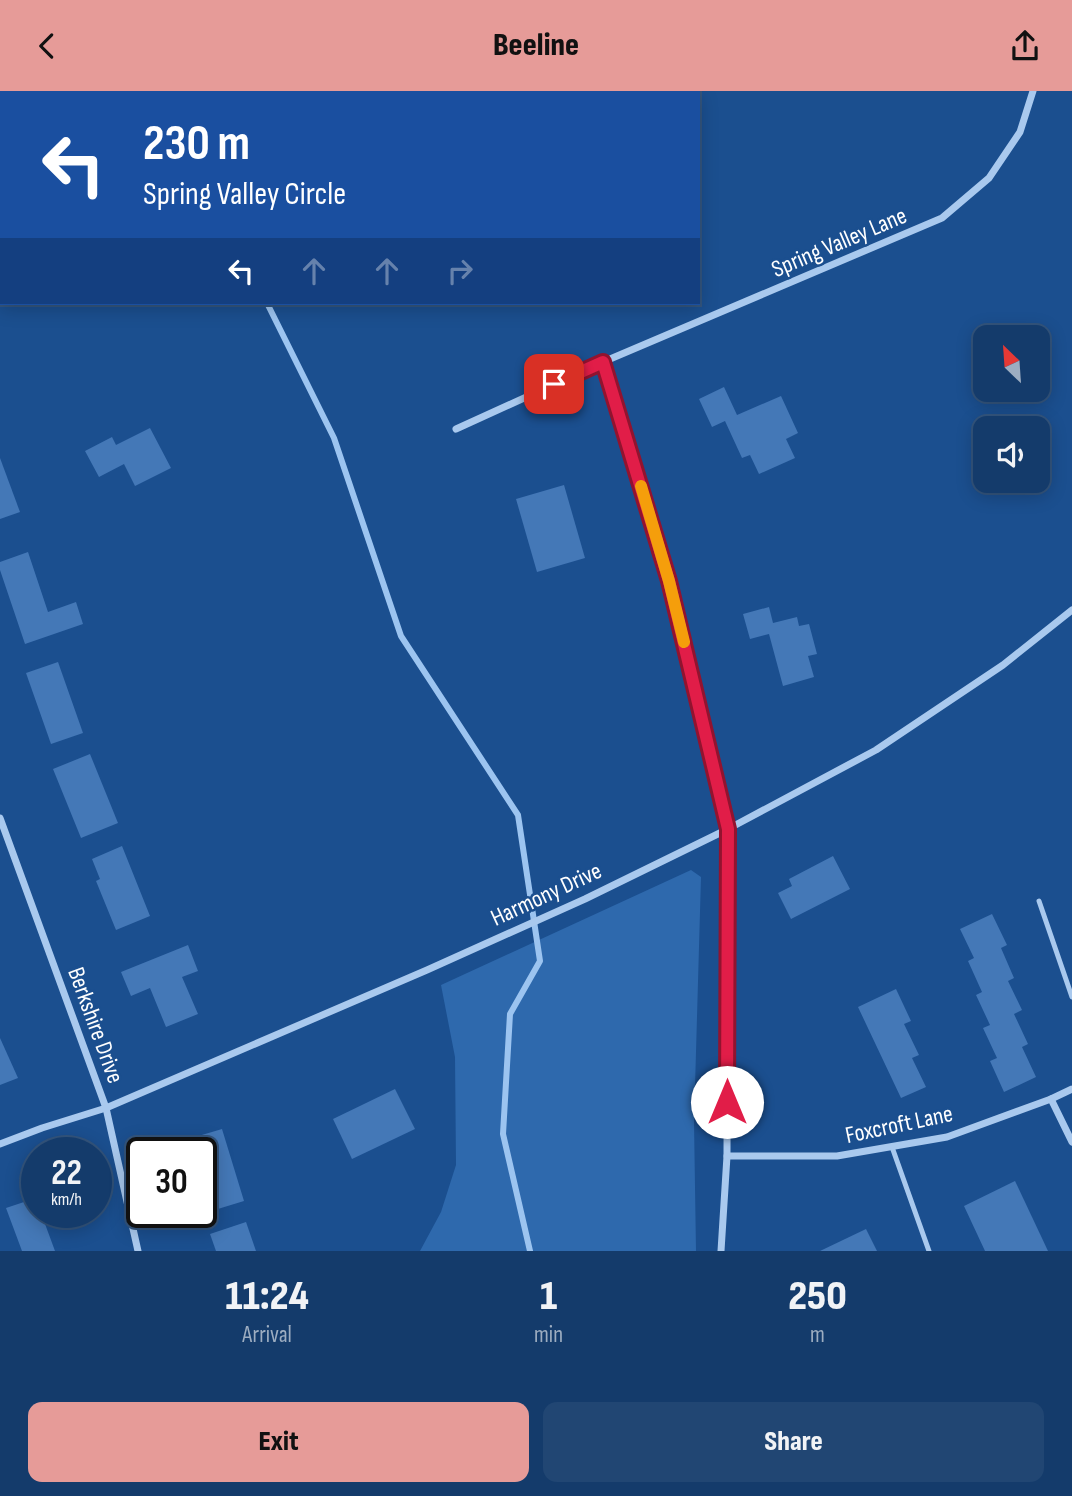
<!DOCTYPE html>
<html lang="en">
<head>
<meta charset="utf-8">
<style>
	:root { --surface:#143b6b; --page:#214673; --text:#f1f3f6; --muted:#9dadc1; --line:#33557e; --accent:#e69b98 }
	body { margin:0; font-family:"Sofia Sans Condensed",sans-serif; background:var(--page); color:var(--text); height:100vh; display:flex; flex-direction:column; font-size:26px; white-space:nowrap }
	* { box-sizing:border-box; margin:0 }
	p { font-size:23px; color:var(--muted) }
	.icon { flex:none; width:38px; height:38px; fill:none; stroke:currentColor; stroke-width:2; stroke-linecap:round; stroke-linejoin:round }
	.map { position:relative; height:1160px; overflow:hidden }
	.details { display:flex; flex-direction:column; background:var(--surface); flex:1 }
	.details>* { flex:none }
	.top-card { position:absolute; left:0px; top:0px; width:700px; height:214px; box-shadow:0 4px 18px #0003,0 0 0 2px var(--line); background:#1a4fa0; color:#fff; overflow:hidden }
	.needle { width:46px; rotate:335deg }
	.buttons { position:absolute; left:973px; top:234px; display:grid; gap:14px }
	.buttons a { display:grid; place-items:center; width:77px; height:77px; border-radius:14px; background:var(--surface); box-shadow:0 4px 18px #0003,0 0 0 2px var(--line); font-size:35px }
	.speed { position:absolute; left:21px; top:1046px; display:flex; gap:14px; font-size:35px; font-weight:700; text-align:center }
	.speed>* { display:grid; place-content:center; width:91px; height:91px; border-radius:50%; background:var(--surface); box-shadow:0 4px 18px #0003,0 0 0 2px var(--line); line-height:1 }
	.speed small { font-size:18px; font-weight:400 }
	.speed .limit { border:4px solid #111; border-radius:10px; background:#fff; color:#111 }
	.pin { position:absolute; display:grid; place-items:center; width:60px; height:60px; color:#fff; margin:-30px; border-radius:14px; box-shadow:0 4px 10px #0006 }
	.me { position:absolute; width:77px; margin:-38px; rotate:0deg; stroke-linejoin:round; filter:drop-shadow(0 0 5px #0008) }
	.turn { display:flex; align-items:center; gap:24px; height:147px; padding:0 28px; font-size:32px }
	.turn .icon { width:91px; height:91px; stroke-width:2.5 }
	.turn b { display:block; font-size:49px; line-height:60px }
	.lanes { display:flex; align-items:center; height:66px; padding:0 28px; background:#0003; justify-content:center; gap:35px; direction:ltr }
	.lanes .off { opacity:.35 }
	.eta { display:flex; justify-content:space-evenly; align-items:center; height:119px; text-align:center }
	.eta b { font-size:42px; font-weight:800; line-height:49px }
	.button { display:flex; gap:14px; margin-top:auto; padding:14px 28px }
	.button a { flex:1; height:80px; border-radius:14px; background:var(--accent); color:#111; font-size:28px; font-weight:800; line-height:80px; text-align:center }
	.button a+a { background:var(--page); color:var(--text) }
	header { display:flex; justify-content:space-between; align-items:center; height:91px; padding:0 28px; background:var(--accent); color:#111; font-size:32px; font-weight:800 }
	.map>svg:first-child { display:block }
	.green { fill:#2e69ad }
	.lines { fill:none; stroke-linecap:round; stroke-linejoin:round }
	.stream { stroke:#9cc4f0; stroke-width:6 }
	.building { fill:#4478b7 }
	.service { stroke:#a9c9ee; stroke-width:5 }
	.minor { stroke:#a9c9ee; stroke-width:7 }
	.route-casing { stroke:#92132f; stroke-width:18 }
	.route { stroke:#e11d48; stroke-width:12 }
	.slow { stroke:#f59e0b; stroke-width:12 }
	.labels { text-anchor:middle; stroke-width:5; stroke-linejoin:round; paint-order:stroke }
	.street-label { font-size:24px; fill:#fff; stroke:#1b4f8f }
</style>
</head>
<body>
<header><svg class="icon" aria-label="back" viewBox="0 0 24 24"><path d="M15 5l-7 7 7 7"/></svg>Beeline<svg class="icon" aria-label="share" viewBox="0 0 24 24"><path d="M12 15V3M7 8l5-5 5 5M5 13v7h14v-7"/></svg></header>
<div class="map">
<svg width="1072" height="1160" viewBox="0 0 1072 1160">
	<rect width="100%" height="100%" fill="#1b4f8f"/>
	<path class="green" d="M 691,779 L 701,786 L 694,1031 L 696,1160 L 420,1160 L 441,1121 L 456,1074 L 455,966 L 441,894 Z"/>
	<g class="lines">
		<g class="stream">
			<path d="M 117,0 L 119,2"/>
			<path d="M 267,212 L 334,347 L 401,545 L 518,724 L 540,870 L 510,923 L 503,1043 L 530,1160"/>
		</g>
	</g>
	<g class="building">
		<path d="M 724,296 L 737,324 L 781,305 L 798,342 L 786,348 L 795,367 L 759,383 L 750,364 L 742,367 L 725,330 L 712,336 L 699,308 Z"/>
		<path d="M 150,337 L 171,377 L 135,395 L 124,373 L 99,386 L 85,360 L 112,346 L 116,354 Z"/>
		<path d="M 0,367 L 20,421 L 0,428 Z"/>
		<path d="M 564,394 L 585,467 L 537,481 L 516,408 Z"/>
		<path d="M 28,461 L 48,521 L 76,511 L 83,533 L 25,553 L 0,479 L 0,471 Z"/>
		<path d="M 769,516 L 773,532 L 797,526 L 799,535 L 809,533 L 817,563 L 808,565 L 814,586 L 783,595 L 769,543 L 750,548 L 743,523 Z"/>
		<path d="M 58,571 L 83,642 L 51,653 L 26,582 Z"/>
		<path d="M 90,663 L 118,732 L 81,747 L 53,678 Z"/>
		<path d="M 122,755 L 150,825 L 116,839 L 96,790 L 100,788 L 92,768 Z"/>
		<path d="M 833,765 L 850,798 L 791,828 L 778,802 L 792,795 L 789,788 Z"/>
		<path d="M 992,823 L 1007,854 L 1001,857 L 1014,887 L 1008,890 L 1022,919 L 1014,923 L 1028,953 L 1022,956 L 1036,986 L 1004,1001 L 990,970 L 997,967 L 983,937 L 990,934 L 976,904 L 982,901 L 968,870 L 974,867 L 960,838 Z"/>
		<path d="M 188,854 L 198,880 L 182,886 L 198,923 L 166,936 L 150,897 L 131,905 L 121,881 Z"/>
		<path d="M 896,898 L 911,930 L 904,933 L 919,964 L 912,967 L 926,996 L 901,1007 L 858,916 Z"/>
		<path d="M 0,947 L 18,987 L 0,994 Z"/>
		<path d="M 395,998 L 415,1038 L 352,1068 L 333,1028 Z"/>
		<path d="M 222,1038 L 244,1110 L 208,1121 L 201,1101 L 201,1062 L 189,1062 L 185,1049 Z"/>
		<path d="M 1015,1090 L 1048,1160 L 985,1160 L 964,1115 Z"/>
		<path d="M 36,1107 L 37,1122 L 41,1122 L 55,1160 L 22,1160 L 6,1117 Z"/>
		<path d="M 246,1131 L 256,1160 L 216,1160 L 210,1143 Z"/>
		<path d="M 866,1138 L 877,1160 L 820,1160 Z"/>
	</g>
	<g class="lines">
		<g class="service">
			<path d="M 1039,810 L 1072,906"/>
			<path d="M 892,1056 L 929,1160"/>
		</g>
		<g class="minor">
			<path d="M 603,271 L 669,490 L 728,738 L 727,1065 L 721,1160"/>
			<path d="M 456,338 L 603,271 L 942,127 L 989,87 L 1020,41 L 1033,0"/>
			<path d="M 0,727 L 106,1017 L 138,1160"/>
			<path d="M 1051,1008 L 1072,1051"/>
			<path d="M 0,1053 L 42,1037 L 106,1017 L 427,879 L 585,808 L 728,738 L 876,659 L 1003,574 L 1072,519"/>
			<path d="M 727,1065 L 837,1065 L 947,1046 L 1051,1008 L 1072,998"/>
		</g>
	</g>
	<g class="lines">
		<defs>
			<path id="route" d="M 554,293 L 603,271 L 669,490 L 728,738 L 727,1011"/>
		</defs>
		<use href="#route" class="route-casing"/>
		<use href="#route" class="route"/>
		<path class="slow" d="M 641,395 L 669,490 L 684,551"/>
	</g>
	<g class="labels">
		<g class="street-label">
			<text transform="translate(839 151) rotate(-23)" y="8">Spring Valley Lane</text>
			<text transform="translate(546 803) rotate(-25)" y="8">Harmony Drive</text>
			<text transform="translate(96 934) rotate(70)" y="8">Berkshire Drive</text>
			<text transform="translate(899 1033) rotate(-12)" y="8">Foxcroft Lane</text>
		</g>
	</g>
</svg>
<div class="buttons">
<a><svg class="needle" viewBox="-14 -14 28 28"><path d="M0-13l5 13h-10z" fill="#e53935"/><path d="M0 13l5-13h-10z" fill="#9dadc1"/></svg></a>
<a><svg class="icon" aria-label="sound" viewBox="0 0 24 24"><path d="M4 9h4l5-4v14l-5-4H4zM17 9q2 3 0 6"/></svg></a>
</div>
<div class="speed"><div>22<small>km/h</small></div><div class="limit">30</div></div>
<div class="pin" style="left:554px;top:293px;background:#d93025"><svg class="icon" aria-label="arrive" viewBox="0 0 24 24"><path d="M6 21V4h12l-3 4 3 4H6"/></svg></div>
<svg class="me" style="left:727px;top:1011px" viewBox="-20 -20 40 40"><circle r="19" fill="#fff"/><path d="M0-13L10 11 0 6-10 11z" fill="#e11d48"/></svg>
<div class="top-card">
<div class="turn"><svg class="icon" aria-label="left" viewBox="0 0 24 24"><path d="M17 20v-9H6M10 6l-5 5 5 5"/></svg><div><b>230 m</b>Spring Valley Circle</div></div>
<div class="lanes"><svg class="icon" aria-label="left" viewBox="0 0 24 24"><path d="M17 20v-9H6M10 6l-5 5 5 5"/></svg><svg class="icon off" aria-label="ahead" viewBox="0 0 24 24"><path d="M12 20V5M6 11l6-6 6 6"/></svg><svg class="icon off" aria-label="ahead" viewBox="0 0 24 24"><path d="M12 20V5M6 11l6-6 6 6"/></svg><svg class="icon off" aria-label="right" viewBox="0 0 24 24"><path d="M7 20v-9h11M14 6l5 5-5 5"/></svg></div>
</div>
</div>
<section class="details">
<div class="eta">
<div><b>11:24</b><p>Arrival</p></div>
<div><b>1</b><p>min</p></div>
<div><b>250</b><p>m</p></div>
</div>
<div class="button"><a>Exit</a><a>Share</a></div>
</section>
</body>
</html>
